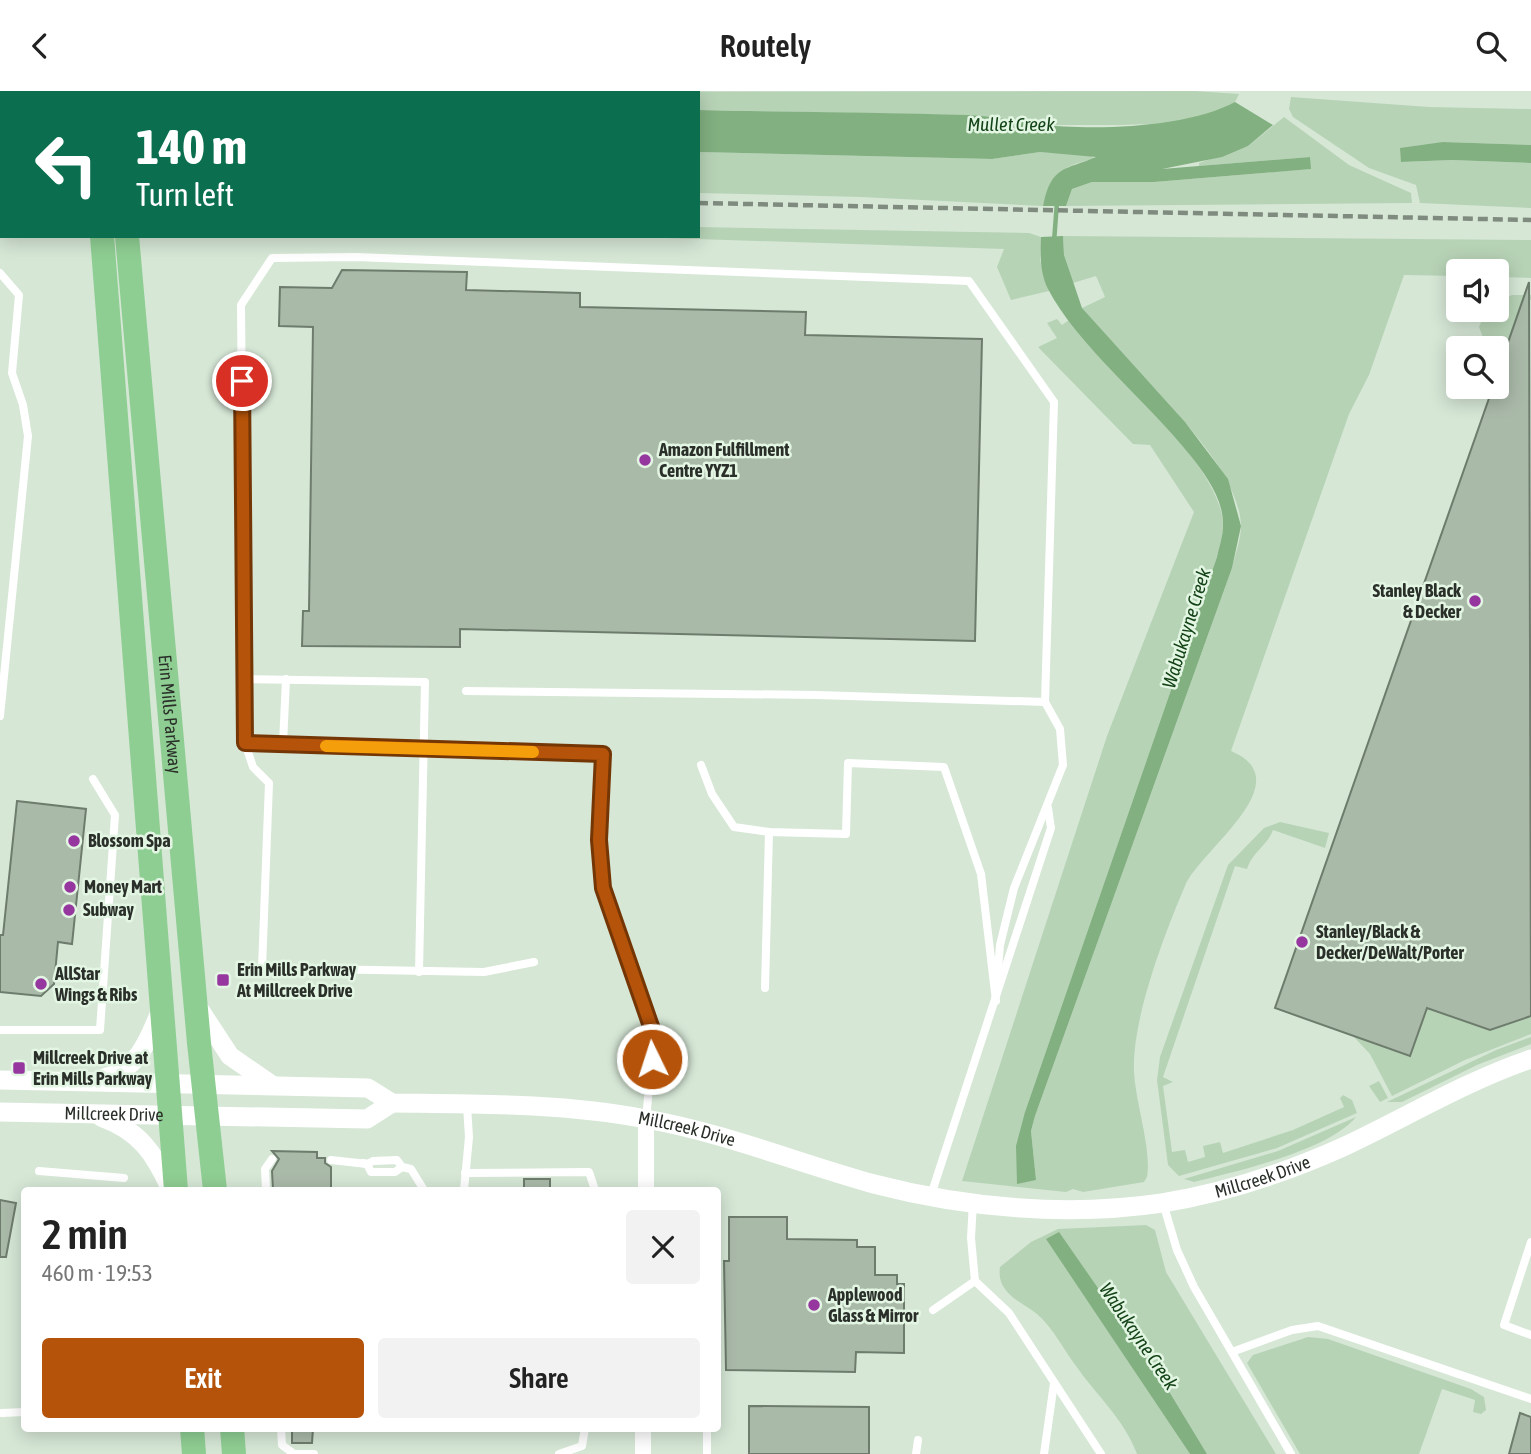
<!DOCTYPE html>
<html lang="en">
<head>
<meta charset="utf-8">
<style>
	:root { --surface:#fff; --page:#f2f2f2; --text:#222; --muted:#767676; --accent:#b45309 }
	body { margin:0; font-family:"Asap Condensed",sans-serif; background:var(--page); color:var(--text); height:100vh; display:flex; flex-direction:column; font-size:26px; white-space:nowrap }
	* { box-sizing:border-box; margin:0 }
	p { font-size:23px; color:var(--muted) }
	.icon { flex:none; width:38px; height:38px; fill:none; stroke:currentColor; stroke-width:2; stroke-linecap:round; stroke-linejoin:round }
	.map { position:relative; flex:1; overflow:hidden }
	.side { position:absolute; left:21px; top:1096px; width:700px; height:245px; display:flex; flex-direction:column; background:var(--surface); border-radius:7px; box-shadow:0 4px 18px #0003 }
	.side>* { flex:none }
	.hud { position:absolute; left:0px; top:0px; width:700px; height:147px; box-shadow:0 4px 18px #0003; background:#0b6e4f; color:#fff; overflow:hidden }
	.fabs { position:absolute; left:1446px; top:168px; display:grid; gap:14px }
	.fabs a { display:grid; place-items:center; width:63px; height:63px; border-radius:7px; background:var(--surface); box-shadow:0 4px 18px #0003; font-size:35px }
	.pin { position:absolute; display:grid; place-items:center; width:60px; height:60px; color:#fff; margin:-30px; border:4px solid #fff; border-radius:50%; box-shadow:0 2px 7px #0007 }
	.me { position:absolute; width:77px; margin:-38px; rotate:356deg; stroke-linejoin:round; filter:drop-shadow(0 0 5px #0008) }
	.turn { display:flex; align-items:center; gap:24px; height:147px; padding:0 21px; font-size:32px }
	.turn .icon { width:91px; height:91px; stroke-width:2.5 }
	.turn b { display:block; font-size:49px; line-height:60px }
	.round { display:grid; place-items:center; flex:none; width:74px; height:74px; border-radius:7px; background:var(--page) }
	.head { display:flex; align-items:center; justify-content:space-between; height:119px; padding:0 21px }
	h1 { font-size:42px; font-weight:600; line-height:52px }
	.button { display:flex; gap:14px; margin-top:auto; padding:14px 21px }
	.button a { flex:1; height:80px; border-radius:7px; background:var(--accent); color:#fff; font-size:28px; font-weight:600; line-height:80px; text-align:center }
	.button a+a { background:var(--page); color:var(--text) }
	header { display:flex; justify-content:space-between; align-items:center; height:91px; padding:0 21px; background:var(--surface); font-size:32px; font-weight:600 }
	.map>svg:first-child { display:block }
	.green { fill:#b7d3b6 }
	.water { fill:#82b081 }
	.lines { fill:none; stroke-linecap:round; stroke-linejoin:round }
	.stream { stroke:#82b081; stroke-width:4.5 }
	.building { fill:#aabaa9; stroke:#6d7c6c; stroke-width:2 }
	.service { stroke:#fff; stroke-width:8 }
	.minor { stroke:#fff; stroke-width:16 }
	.tertiary { stroke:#fff; stroke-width:19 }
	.primary { stroke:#8fce93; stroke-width:24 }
	.rail { stroke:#7f8b7f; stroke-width:4.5; stroke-dasharray:10 5; stroke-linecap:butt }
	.route-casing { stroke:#753606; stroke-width:18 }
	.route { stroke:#b45309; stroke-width:12 }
	.slow { stroke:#f59e0b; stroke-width:12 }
	.poi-dot { fill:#96369f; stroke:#e3f5e3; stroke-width:2.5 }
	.labels { text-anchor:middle; stroke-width:5; stroke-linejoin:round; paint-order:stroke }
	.poi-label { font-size:18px; font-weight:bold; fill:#2a3029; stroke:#e3f5e3; text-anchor:start }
	.street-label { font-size:18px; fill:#2a3029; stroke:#e3f5e3 }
	.water-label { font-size:19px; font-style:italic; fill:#134316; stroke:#e3f5e3 }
</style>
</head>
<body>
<header><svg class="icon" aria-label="back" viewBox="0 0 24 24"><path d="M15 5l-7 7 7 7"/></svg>Routely<svg class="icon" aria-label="search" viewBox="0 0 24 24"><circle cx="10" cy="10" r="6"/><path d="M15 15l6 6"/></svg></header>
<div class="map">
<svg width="1531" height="1363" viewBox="0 0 1531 1363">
	<rect width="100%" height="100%" fill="#d6e7d6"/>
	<g class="green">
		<path d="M 1195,0 L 1239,3 L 1235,11 L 1216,21 L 1175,32 L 1120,34 L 1038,34 L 969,24 L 698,19 L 698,2 L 138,1 Z"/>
		<path d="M 1291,6 L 1429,16 L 1531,18 L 1531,54 L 1443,51 L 1402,71 L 1452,69 L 1531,72 L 1531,117 L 1420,112 L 1416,94 L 1369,77 L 1293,26 L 1289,18 Z"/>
		<path d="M 1284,26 L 1349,74 L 1411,102 L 1412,112 L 1066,115 L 1072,98 L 1092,91 L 1154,91 L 1310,78 L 1310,66 L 1199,75 L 1199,72 L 1248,55 Z"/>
		<path d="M 698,61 L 992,68 L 1040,61 L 1088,64 L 1097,68 C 1066,72 1049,83 1043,115 L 861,106 L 698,102 Z"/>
		<path d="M 698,136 L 1029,142 L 1041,146 L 1040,169 L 1049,200 L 1011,209 L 997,176 L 1004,158 L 605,145 L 698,145 Z"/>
		<path d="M 1063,145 L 1531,149 L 1531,187 L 1496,186 L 1496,180 L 1458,180 L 1458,185 L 1404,184 L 1369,284 L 1349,323 L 1231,660 C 1303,690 1199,760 1185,795 C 1164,844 1132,928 1134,980 C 1135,1010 1152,1059 1147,1086 L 1144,1091 L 1083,1101 L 1073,1098 L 1066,1101 L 962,1090 L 1107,645 L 1194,421 L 1150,354 L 1133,353 L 1038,256 L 1057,247 L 1047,232 L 1057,228 L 1062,234 L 1069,229 C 1108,274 1223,376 1223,434 C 1223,444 1219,456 1217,466 L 1025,1021 L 1036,1089 L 1031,1040 L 1035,1025 L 1232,477 C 1235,464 1241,448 1241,435 C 1239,365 1123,274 1082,217 L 1105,206 L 1096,185 L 1073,192 L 1064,164 Z"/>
		<path d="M 1512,204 L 1531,204 L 1531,209 L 1524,207 L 1506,258 L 1484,249 L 1479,236 L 1487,219 L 1496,219 L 1496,211 Z"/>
		<path d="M 1280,731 L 1329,742 L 1325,757 L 1273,739 C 1267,755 1253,760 1247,778 L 1235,775 L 1163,986 L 1173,991 L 1163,995 L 1172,1061 L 1185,1059 L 1188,1071 L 1205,1066 L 1203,1055 L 1220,1051 L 1223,1062 L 1293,1039 L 1344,1016 L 1340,1007 L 1343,1004 L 1352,1009 L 1357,1022 L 1277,1057 L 1179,1085 L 1168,1074 L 1157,989 L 1160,966 L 1228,774 L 1264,737 Z"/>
		<path d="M 1427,917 L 1490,939 L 1531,925 L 1531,943 L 1465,969 L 1392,1005 L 1370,963 L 1353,945 L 1410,965 Z"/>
		<path d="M 1531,946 L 1531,953 L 1477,974 L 1402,1011 L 1387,1011 L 1496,959 Z"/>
		<path d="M 1379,990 L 1388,1007 L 1380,1011 L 1369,995 Z"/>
		<path d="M 1356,1026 C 1328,1060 1237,1080 1194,1091 L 1184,1088 L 1278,1060 Z"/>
		<path d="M 1146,1134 L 1155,1139 L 1166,1181 L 1276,1363 L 1207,1363 L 1164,1292 L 1059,1142 L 1047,1148 L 1190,1363 L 1137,1363 C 1124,1328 1097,1305 1076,1275 C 1063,1258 1054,1238 1037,1223 C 1021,1210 996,1203 1000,1176 L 1031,1151 L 1058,1138 Z"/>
		<path d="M 1308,1246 L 1328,1248 L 1471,1298 L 1484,1306 L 1486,1319 L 1481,1323 L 1473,1321 L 1475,1309 L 1442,1298 L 1419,1363 L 1300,1363 L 1247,1272 L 1253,1264 Z"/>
	</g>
	<g class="water">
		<path d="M 1235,11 L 1273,34 L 1248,55 L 1222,66 L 1162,78 L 1310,66 L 1311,78 L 1154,91 L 1092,91 L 1072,98 L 1066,115 L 1043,115 C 1051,74 1066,79 1096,66 L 1040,61 L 992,68 L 698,61 L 698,19 C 788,21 879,21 969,24 C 993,25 1014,30 1037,33 C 1092,40 1187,37 1235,11 Z"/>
		<path d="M 1443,51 L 1531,54 L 1531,72 L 1452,69 L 1401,71 L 1400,57 Z"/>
		<path d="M 1063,145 L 1064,164 L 1082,217 L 1185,331 L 1228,388 L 1241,435 L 1232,477 L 1035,1025 L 1031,1040 L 1036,1089 L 1017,1093 L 1016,1055 L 1025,1021 L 1217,466 C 1219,456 1223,445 1223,435 C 1224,408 1205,383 1190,364 C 1149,312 1077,254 1048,198 C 1040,182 1040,163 1041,146 Z"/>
		<path d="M 1059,1141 L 1164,1292 L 1207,1363 L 1190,1363 L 1046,1148 Z"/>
	</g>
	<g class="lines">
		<g class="stream">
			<path d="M 0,25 L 2,25"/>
			<path d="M 1054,151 L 1057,111"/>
		</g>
	</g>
	<g class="building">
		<path d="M 342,179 L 467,181 L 466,199 L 580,202 L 580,216 L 806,221 L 805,244 L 982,248 L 975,550 L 460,538 L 460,556 L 302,555 L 303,520 L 309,520 L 313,236 L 279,235 L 280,196 L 332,197 Z"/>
		<path d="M 1529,191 L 1531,925 L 1490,939 L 1427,917 L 1410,965 L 1275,917 L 1493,296 L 1496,296 L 1496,286 Z"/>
		<path d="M 17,710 L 86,718 L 72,853 L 58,851 L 54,893 L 41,905 L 0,901 L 0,844 L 3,844 Z"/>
		<path d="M 272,1060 L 317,1061 L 317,1067 L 325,1067 L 325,1072 L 331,1076 L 331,1099 L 273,1099 L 272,1080 L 279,1068 Z"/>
		<rect x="524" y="1088" width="26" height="11"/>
		<path d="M 0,1109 L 16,1112 L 6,1166 L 0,1166 Z"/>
		<path d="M 729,1126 L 787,1126 L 787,1148 L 857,1149 L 857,1156 L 875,1156 L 875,1184 L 897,1184 L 897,1193 L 904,1193 L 904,1262 L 856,1261 L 855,1281 L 726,1279 L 724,1170 L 729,1170 Z"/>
		<path d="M 749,1315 L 869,1316 L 869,1363 L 749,1363 Z"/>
		<path d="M 1520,1322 L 1531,1326 L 1531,1363 L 1509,1363 Z"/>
		<path d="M 292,1337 L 313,1337 L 312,1352 L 292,1352 Z"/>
	</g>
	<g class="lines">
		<g class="service">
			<path d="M 0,182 L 19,204 L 12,282 L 23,314 L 28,345 L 0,625"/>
			<path d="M 246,588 L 425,591 L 419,881"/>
			<path d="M 245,652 L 241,214 L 272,167 L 356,166 L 969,190 L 1054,311 L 1045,611 L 817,604 L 466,600"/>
			<path d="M 283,653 L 286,588"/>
			<path d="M 701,674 L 712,703 L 734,736 L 769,741 L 846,743 L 848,672 L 944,676 L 981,783 L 996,910"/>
			<path d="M 534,871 L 484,881 L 262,877 L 269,692 L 253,676 L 245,652 L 603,663 L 599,749 L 603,797 L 654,944 L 646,1028"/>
			<path d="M 997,890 L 1000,854 L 1014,797 L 1063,674 L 1060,638 L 1045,611"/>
			<path d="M 765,897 L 769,741"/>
			<path d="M 0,939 L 100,939 L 115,724 L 93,688"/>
			<path d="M 331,1069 L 367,1073 L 373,1070 L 397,1069 L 402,1076 L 411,1078 L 424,1099"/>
			<path d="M 363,1072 L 367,1073 L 371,1081 L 395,1081 L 402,1076"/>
			<path d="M 39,1080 L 124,1087"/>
			<path d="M 465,1082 L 589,1081 L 595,1099"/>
			<path d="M 266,1099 L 265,1078 L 272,1068"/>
			<path d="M 464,1099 L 469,1046 L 467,1015"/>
			<path d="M 931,1104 L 1051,737 L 1048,717"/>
			<path d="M 973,1111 L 971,1147 L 975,1190 L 1009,1222 L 1101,1363"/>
			<path d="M 1163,1112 L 1177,1159 L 1194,1196 L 1291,1363"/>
			<path d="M 1531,1151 L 1504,1234 L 1531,1244"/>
			<path d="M 933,1219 L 975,1190"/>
			<path d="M 1232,1261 L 1292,1239 L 1318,1235 L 1531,1308"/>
			<path d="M 2,1322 L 24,1321"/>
			<path d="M 281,1337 L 282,1354 L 294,1363 L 314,1363"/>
			<path d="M 559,1363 L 582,1355 L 585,1337"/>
			<path d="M 707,1363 L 707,1337"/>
			<path d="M 916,1363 L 918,1349"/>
			<path d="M 1044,1363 L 1054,1292"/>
		</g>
		<g class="minor">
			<path d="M 646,1099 L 646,1028"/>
			<path d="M 643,1363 L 643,1337"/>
		</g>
		<g class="tertiary">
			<path d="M 196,913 L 230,965 L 272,994"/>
			<path d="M 104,987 C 139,978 148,949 161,919"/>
			<path id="s1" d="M 0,989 L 368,997 L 392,1012 C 476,1013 563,1012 646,1028 C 725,1042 798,1072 874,1093 C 966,1117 1068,1126 1162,1112 C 1225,1102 1285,1082 1343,1056 C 1405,1027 1466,990 1531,968"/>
			<path id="s2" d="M 0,1021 L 367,1028 L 392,1012"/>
			<path d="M 101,1026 C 140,1040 155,1063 171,1099"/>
		</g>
		<g class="primary">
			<path d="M 91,0 L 92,2"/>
			<path d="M 118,0 L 118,2"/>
			<path d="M 102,145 L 176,1099"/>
			<path id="s3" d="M 127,145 L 199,952 L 215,1099"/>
			<path d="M 192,1337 L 194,1363"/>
			<path d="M 232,1337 L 234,1363"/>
		</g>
		<g class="rail">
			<path d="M 0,107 L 2,107"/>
			<path d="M 698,112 L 1531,129"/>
		</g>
	</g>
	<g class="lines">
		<defs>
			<path id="route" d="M 242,290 L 245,652 L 603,663 L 599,749 L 603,797 L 654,944 L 652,968"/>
		</defs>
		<use href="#route" class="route-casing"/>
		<use href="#route" class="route"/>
		<path class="slow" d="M 326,655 L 533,661"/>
	</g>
	<g class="poi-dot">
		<circle cx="645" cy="369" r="7"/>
		<circle cx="1475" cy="510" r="7"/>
		<circle cx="74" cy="750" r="7"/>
		<circle cx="70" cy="796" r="7"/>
		<circle cx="69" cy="819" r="7"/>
		<circle cx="1302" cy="851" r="7"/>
		<rect x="216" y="882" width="14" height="14" rx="3.5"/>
		<circle cx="41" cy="893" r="7"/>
		<rect x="12" y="970" width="14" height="14" rx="3.5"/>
		<circle cx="814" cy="1214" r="7"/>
	</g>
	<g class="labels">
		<g class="poi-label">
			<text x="659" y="365">Amazon Fulfillment<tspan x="659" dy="21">Centre YYZ1</tspan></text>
			<text x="1461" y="506" text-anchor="end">Stanley Black<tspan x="1461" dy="21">&amp; Decker</tspan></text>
			<text x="88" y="756">Blossom Spa</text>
			<text x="84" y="802">Money Mart</text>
			<text x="83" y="825">Subway</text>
			<text x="1316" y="847">Stanley/Black &amp;<tspan x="1316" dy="21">Decker/DeWalt/Porter</tspan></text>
			<text x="237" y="885">Erin Mills Parkway<tspan x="237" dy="21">At Millcreek Drive</tspan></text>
			<text x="55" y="889">AllStar<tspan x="55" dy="21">Wings &amp; Ribs</tspan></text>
			<text x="33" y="973">Millcreek Drive at<tspan x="33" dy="21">Erin Mills Parkway</tspan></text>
			<text x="828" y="1210">Applewood<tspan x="828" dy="21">Glass &amp; Mirror</tspan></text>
		</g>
		<g class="street-label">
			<text dy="6" stroke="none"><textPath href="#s3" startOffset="480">Erin Mills Parkway</textPath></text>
			<text dy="6" stroke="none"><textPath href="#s2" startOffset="114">Millcreek Drive</textPath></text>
			<text dy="6" stroke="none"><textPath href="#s1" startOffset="693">Millcreek Drive</textPath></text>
			<text dy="6" stroke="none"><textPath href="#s1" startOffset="1283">Millcreek Drive</textPath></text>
		</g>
		<g class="water-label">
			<text x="1011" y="40">Mullet Creek</text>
			<text transform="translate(1186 537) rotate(-73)" y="7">Wabukayne Creek</text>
			<text transform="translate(1139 1245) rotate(56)" y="7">Wabukayne Creek</text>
		</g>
	</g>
</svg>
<div class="fabs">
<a><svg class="icon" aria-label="sound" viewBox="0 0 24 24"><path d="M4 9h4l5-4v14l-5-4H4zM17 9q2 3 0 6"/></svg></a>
<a><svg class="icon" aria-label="search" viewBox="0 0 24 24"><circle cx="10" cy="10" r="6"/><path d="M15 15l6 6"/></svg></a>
</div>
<div class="pin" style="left:242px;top:290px;background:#d93025"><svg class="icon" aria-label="arrive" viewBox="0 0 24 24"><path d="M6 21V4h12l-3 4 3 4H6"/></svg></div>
<svg class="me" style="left:652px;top:968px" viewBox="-20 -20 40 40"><circle r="17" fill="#b45309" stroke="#fff" stroke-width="3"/><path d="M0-11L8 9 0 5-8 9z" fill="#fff"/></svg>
<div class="hud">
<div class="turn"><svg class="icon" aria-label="left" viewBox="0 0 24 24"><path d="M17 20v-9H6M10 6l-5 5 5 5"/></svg><div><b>140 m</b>Turn left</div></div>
</div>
<section class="side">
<div class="head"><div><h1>2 min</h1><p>460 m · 19:53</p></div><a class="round"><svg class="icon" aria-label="close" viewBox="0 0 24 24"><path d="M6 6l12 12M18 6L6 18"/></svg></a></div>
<div class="button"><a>Exit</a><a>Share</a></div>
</section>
</div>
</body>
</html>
